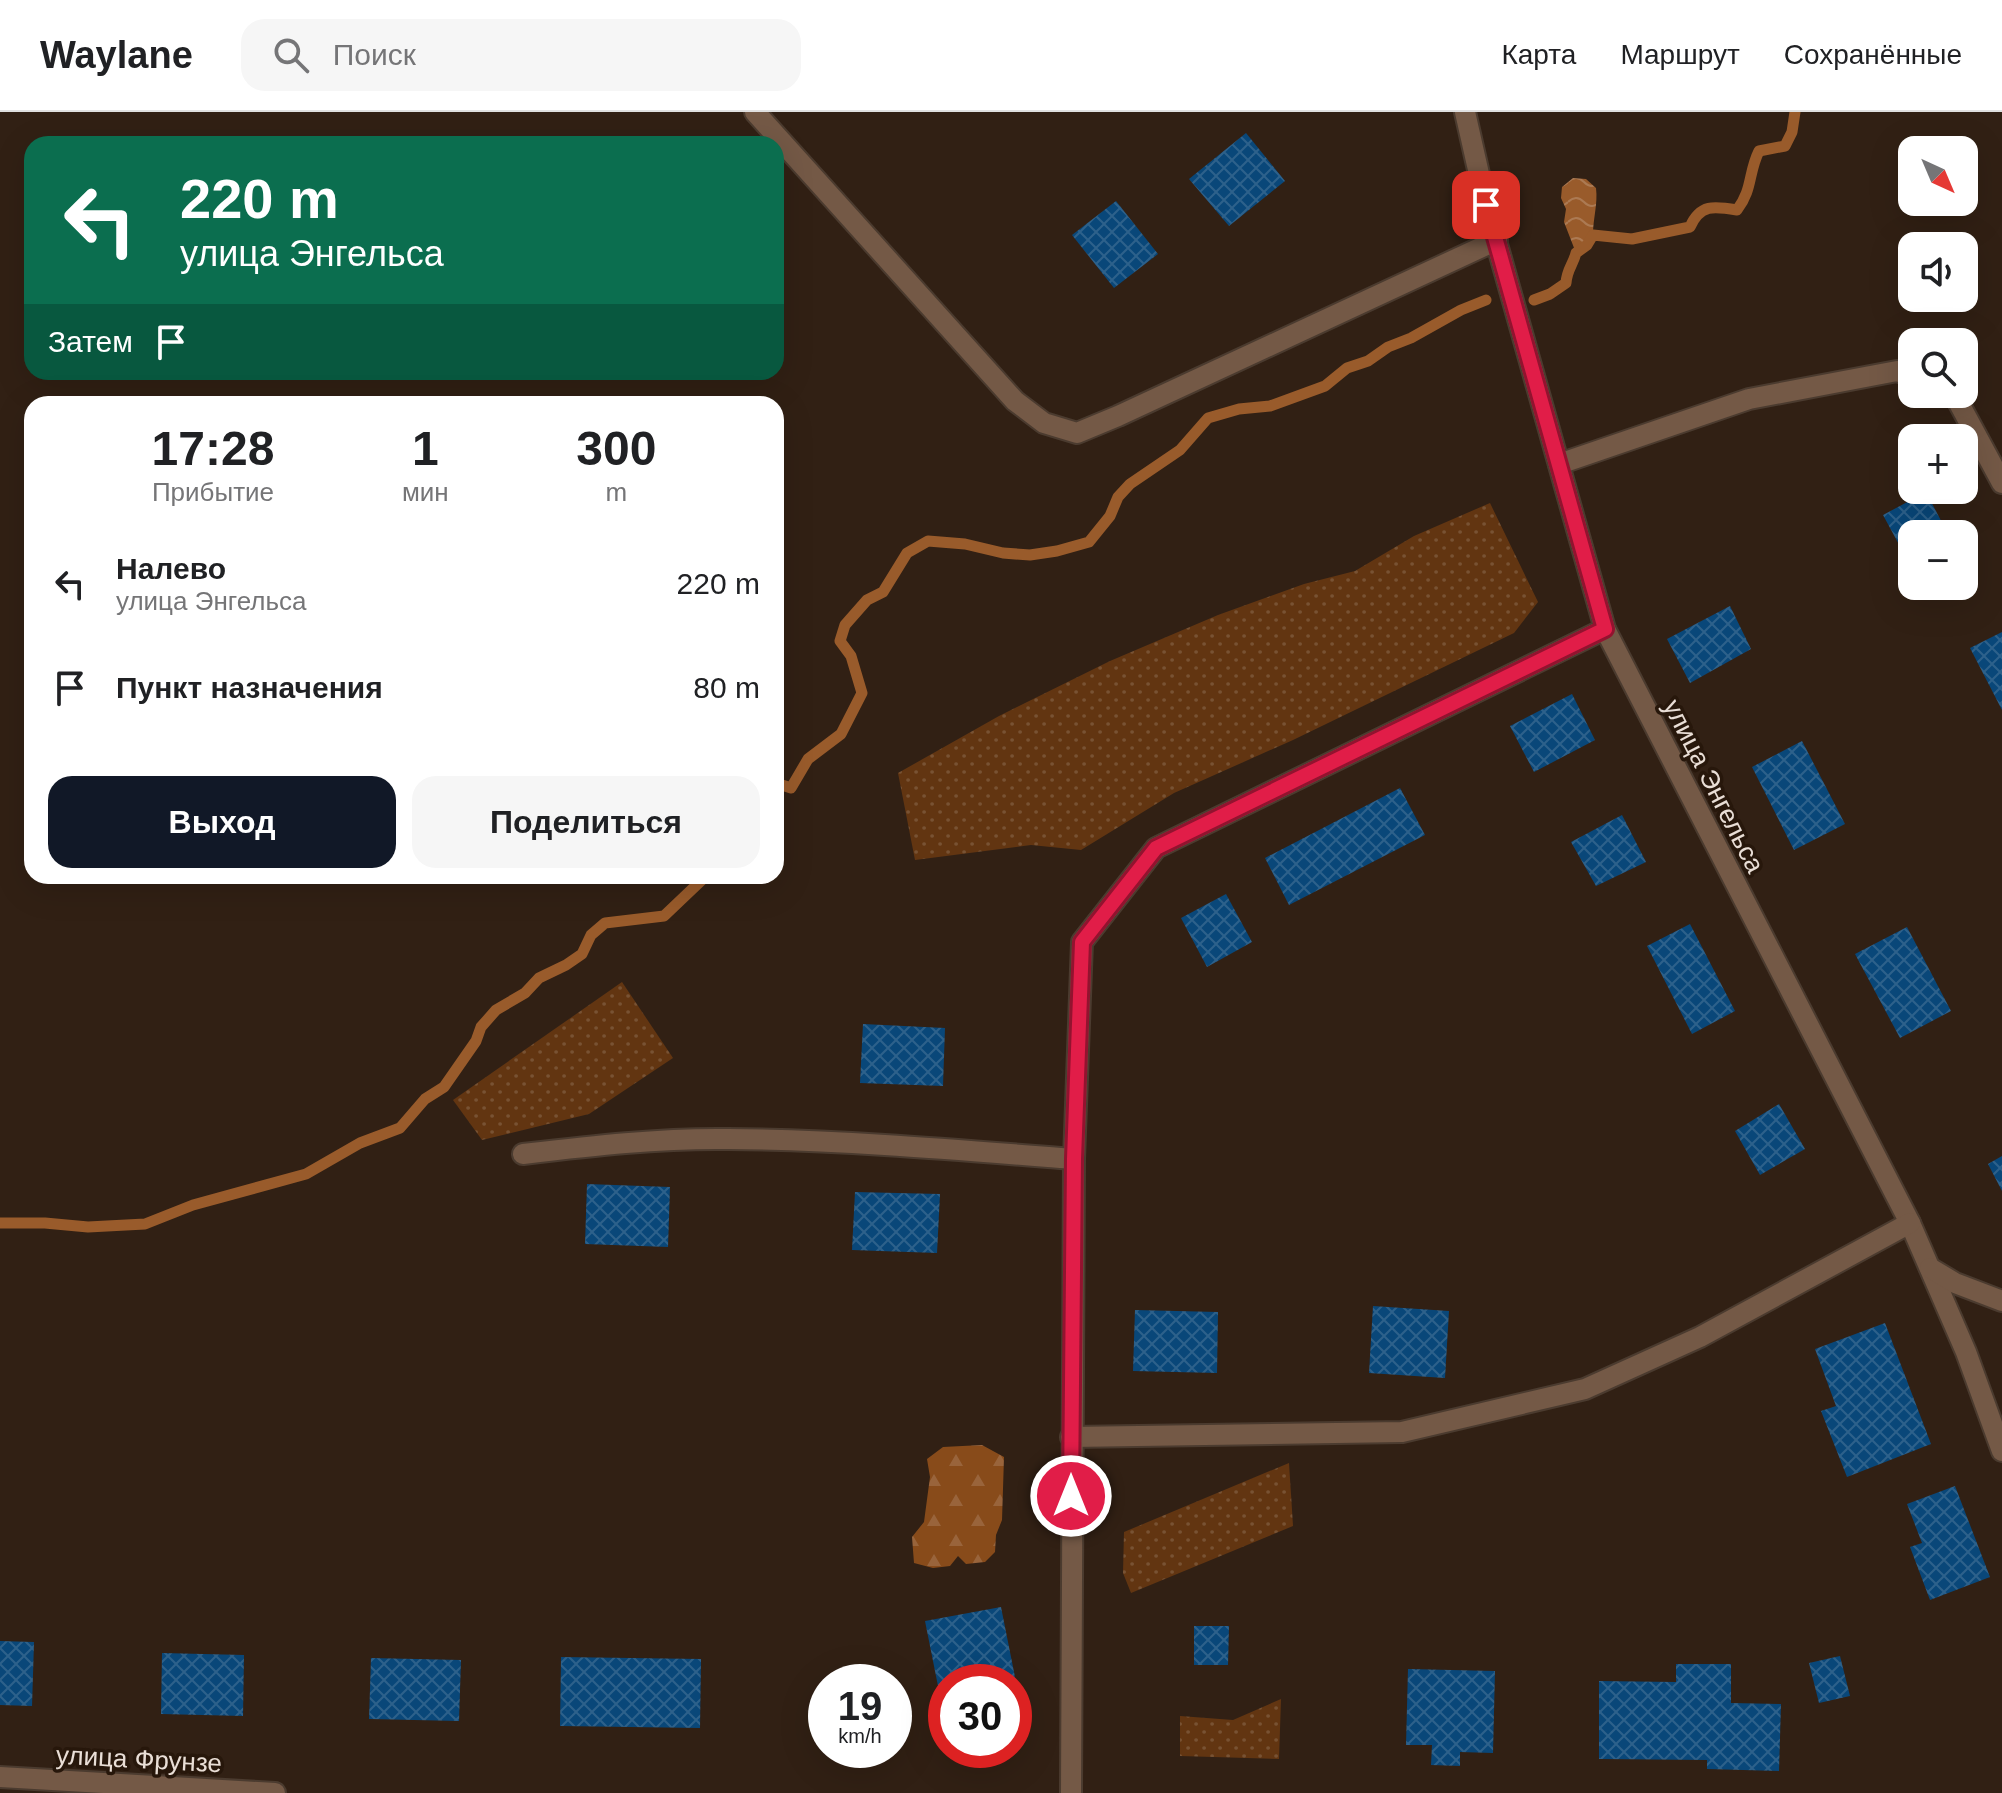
<!DOCTYPE html>
<html lang="ru">
<head>
<meta charset="utf-8">
<style>
	:root { --surface:#fff; --page:#f6f6f6; --text:#202124; --muted:#757577; --line:#e0e0e0; --accent:#111827 }
	body { margin:0; font-family:Arial,sans-serif; background:var(--page); color:var(--text); height:100vh; display:flex; flex-direction:column; font-size:30px; white-space:nowrap }
	* { box-sizing:border-box; margin:0 }
	p { font-size:26px; color:var(--muted) }
	.icon { flex:none; width:44px; height:44px; fill:none; stroke:currentColor; stroke-width:2; stroke-linecap:round; stroke-linejoin:round }
	.map { position:relative; flex:1; overflow:hidden }
	.drawer { position:absolute; left:24px; top:284px; width:760px; height:488px; display:flex; flex-direction:column; background:var(--surface); border-radius:24px; box-shadow:0 8px 32px #0002 }
	.drawer>* { flex:none }
	.hud { position:absolute; left:24px; top:24px; width:760px; height:244px; border-radius:24px; box-shadow:0 8px 32px #0002; background:#0b6e4f; color:#fff; overflow:hidden }
	.needle { width:52px; rotate:136deg }
	.buttons { position:absolute; left:1898px; top:24px; display:grid; gap:16px }
	.buttons a { display:grid; place-items:center; width:80px; height:80px; border-radius:16px; background:var(--surface); box-shadow:0 8px 32px #0002; font-size:40px }
	.speed { position:absolute; left:808px; top:1552px; display:flex; gap:16px; font-size:40px; font-weight:700; text-align:center }
	.speed>* { display:grid; place-content:center; width:104px; height:104px; border-radius:50%; background:var(--surface); box-shadow:0 8px 32px #0002; line-height:1 }
	.speed small { font-size:20px; font-weight:400 }
	.speed .limit { border:12px solid #d22; background:#fff; color:#111 }
	.pin { position:absolute; display:grid; place-items:center; width:68px; height:68px; color:#fff; margin:-34px; border-radius:16px; box-shadow:0 4px 12px #0006 }
	.me { position:absolute; width:88px; margin:-44px; rotate:0deg; stroke-linejoin:round; filter:drop-shadow(0 0 6px #0008) }
	.turn { display:flex; align-items:center; gap:28px; height:168px; padding:0 24px; font-size:36px }
	.turn .icon { width:104px; height:104px; stroke-width:2.5 }
	.turn b { display:block; font-size:56px; line-height:68px }
	.then { display:flex; align-items:center; height:76px; padding:0 24px; background:#0003; gap:16px; font-size:30px }
	.eta { display:flex; justify-content:space-evenly; align-items:center; height:136px; text-align:center }
	.eta b { font-size:48px; font-weight:700; line-height:56px }
	.action { display:flex; gap:16px; margin-top:auto; padding:16px 24px }
	.action a { flex:1; height:92px; border-radius:24px; background:var(--accent); color:#fff; font-size:32px; font-weight:700; line-height:92px; text-align:center }
	.action a+a { background:var(--page); color:var(--text) }
	ul { padding:0; list-style:none }
	li { display:flex; align-items:center; gap:24px; height:104px; padding:0 24px }
	li div { flex:1 }
	li b { display:block; font-size:30px }
	li em { font-style:normal }
	header { display:flex; align-items:center; gap:48px; box-sizing:border-box; height:112px; padding:0 40px; background:var(--surface); border-bottom:2px solid var(--line) }
	header strong { font-size:38px }
	nav { display:flex; gap:44px; margin-inline-start:auto; font-size:28px }
	.search { width:560px; height:72px; background:var(--page); display:flex; align-items:center; gap:20px; box-sizing:border-box; padding:0 28px; border-radius:24px; color:var(--muted); font-size:30px }
	.map>svg:first-child { display:block }
	.forest { fill:url(#forest-firs) }
	.garden { fill:url(#garden-dots) }
	.water { fill:url(#water-waves) }
	.lines { fill:none; stroke-linecap:round; stroke-linejoin:round }
	.stream { stroke:#995b2b; stroke-width:11 }
	.building { fill:url(#building-cross-hatch) }
	.minor-casing { stroke:#4b3b2f; stroke-width:24 }
	.minor { stroke:#745946; stroke-width:20 }
	.route-casing { stroke:#92132f; stroke-width:20 }
	.route { stroke:#e11d48; stroke-width:14 }
	.labels { text-anchor:middle; stroke-width:7; stroke-linejoin:round; paint-order:stroke }
	.street-label { font-size:26px; fill:#e9ded6; stroke:#27170b }
</style>
</head>
<body>
<header>
<strong>Waylane</strong>
<div class="search"><svg class="icon" aria-label="search" viewBox="0 0 24 24"><circle cx="10" cy="10" r="6"/><path d="M15 15l6 6"/></svg>Поиск</div>
<nav><a>Карта</a><a>Маршрут</a><a>Сохранённые</a></nav>
</header>
<div class="map">
<svg width="2002" height="1681" viewBox="0 0 2002 1681">
	<defs>
		<pattern id="forest-firs" width="22" height="20" patternUnits="userSpaceOnUse" patternTransform="scale(2)"><rect width="22" height="20" fill="#884b1a"/><path d="M5 1l3.5 6h-7zM16 11l3.5 6h-7z" fill="#99643b"/></pattern>
		<pattern id="garden-dots" width="8" height="8" patternUnits="userSpaceOnUse" patternTransform="scale(2)"><rect width="8" height="8" fill="#623511"/><path d="M2 2h.1M6 6h.1" fill="none" stroke="#785233" stroke-width="1.8" stroke-linecap="round"/></pattern>
		<pattern id="water-waves" width="16" height="10" patternUnits="userSpaceOnUse" patternTransform="scale(2)"><rect width="16" height="10" fill="#995b2b"/><path d="M0 5q4-4 8 0t8 0" fill="none" stroke="#ac7a53"/></pattern>
		<pattern id="building-cross-hatch" width="8" height="8" patternUnits="userSpaceOnUse" patternTransform="scale(2)"><rect width="8" height="8" fill="#094779"/><path d="M0 0l8 8M0 8l8-8" fill="none" stroke="#2d618b"/></pattern>
	</defs>
	<rect width="100%" height="100%" fill="#312014"/>
	<path class="forest" d="M 982,1333 L 1004,1345 L 1002,1408 L 996,1423 L 995,1440 L 985,1450 L 966,1452 L 958,1444 L 950,1454 L 933,1456 L 914,1451 L 912,1425 L 924,1410 L 930,1365 L 927,1347 L 943,1335 Z"/>
	<g class="garden">
		<path d="M 1490,391 L 1538,490 L 1514,521 L 1293,628 L 1174,681 L 1081,738 L 1031,733 L 915,748 L 898,661 L 999,604 L 1110,549 L 1218,503 L 1304,472 L 1355,459 L 1414,424 Z"/>
		<path d="M 622,870 L 673,946 L 589,1002 L 482,1028 L 453,988 Z"/>
		<path d="M 1289,1351 L 1293,1414 L 1131,1481 L 1123,1461 L 1124,1420 Z"/>
		<path d="M 1281,1587 L 1279,1647 L 1180,1644 L 1180,1604 L 1233,1608 Z"/>
	</g>
	<path class="water" d="M 1573,66 L 1586,67 L 1596,76 C 1598,92 1593,106 1593,123 L 1576,141 L 1564,110 L 1566,97 L 1561,86 L 1562,75 Z"/>
	<g class="lines">
		<g class="stream">
			<path d="M 1534,188 L 1550,182 L 1566,171 C 1567,157 1573,153 1576,141 L 1587,133 L 1593,123 L 1632,127 L 1690,115 C 1700,92 1714,94 1737,98 C 1753,77 1748,61 1759,39 L 1785,34 L 1792,20 L 1795,0"/>
			<path d="M 776,671 L 791,676 L 808,647 L 841,622 L 862,581 L 851,544 L 840,529 L 845,513 L 867,488 L 883,480 L 907,441 L 928,429 L 965,432 L 1003,441 L 1030,443 L 1057,439 L 1089,430 L 1110,404 L 1118,385 L 1130,372 L 1180,338 L 1208,306 L 1239,297 L 1270,294 L 1325,274 L 1347,256 L 1368,249 L 1388,235 L 1411,226 L 1461,198 L 1486,188"/>
			<path d="M 0,1111 L 45,1111 L 88,1115 L 145,1112 L 193,1093 L 306,1062 L 360,1031 L 400,1016 L 425,987 L 444,975 L 476,929 L 481,915 L 496,898 L 525,881 L 539,866 L 566,853 L 582,842 L 591,823 L 605,811 L 664,804 L 706,764"/>
		</g>
	</g>
	<g class="building">
		<path d="M 1246,21 L 1285,69 L 1229,114 L 1189,67 Z"/>
		<path d="M 1116,89 L 1158,142 L 1114,176 L 1072,123 Z"/>
		<path d="M 1926,380 L 1948,422 L 1912,422 L 1912,449 L 1909,451 L 1883,403 Z"/>
		<path d="M 1730,494 L 1751,537 L 1690,571 L 1667,527 Z"/>
		<path d="M 2002,520 L 2002,598 L 1970,536 Z"/>
		<path d="M 1572,582 L 1595,628 L 1534,660 L 1510,614 Z"/>
		<path d="M 1802,629 L 1845,712 L 1794,738 L 1752,655 Z"/>
		<path d="M 1400,676 L 1425,723 L 1289,793 L 1265,746 Z"/>
		<path d="M 1622,703 L 1646,750 L 1596,774 L 1571,730 Z"/>
		<path d="M 1226,782 L 1252,830 L 1207,855 L 1181,806 Z"/>
		<path d="M 1690,812 L 1735,899 L 1692,922 L 1647,834 Z"/>
		<path d="M 1907,815 L 1951,899 L 1900,926 L 1855,842 Z"/>
		<path d="M 863,912 L 945,916 L 943,974 L 860,971 Z"/>
		<path d="M 1779,992 L 1805,1037 L 1760,1063 L 1735,1019 Z"/>
		<path d="M 2002,1044 L 2002,1079 L 1988,1052 Z"/>
		<path d="M 587,1072 L 670,1075 L 668,1135 L 585,1132 Z"/>
		<path d="M 855,1080 L 940,1082 L 937,1141 L 852,1138 Z"/>
		<path d="M 1373,1194 L 1449,1199 L 1445,1266 L 1369,1261 Z"/>
		<path d="M 1135,1198 L 1218,1200 L 1217,1261 L 1133,1259 Z"/>
		<path d="M 1885,1211 L 1931,1332 L 1847,1365 L 1821,1299 L 1836,1294 L 1815,1237 Z"/>
		<path d="M 1955,1374 L 1990,1465 L 1930,1488 L 1910,1435 L 1922,1431 L 1907,1392 Z"/>
		<path d="M 1001,1495 L 1016,1570 L 946,1570 L 946,1588 L 941,1589 L 925,1509 Z"/>
		<path d="M 1194,1514 L 1229,1514 L 1228,1553 L 1194,1553 Z"/>
		<path d="M 0,1529 L 34,1530 L 32,1594 L 0,1593 Z"/>
		<path d="M 162,1541 L 244,1543 L 243,1604 L 161,1602 Z"/>
		<path d="M 1840,1544 L 1850,1584 L 1819,1591 L 1809,1551 Z"/>
		<path d="M 561,1545 L 701,1547 L 700,1616 L 560,1614 Z"/>
		<path d="M 371,1546 L 461,1548 L 459,1609 L 369,1607 Z"/>
		<path d="M 1676,1552 L 1731,1552 L 1731,1591 L 1781,1592 L 1779,1659 L 1707,1657 L 1707,1648 L 1599,1647 L 1599,1569 L 1676,1570 Z"/>
		<path d="M 1408,1557 L 1495,1559 L 1493,1641 L 1460,1640 L 1460,1654 L 1431,1653 L 1432,1633 L 1406,1633 Z"/>
	</g>
	<g class="lines">
		<defs>
			<g id="minor">
				<path d="M 755,0 L 1015,289 L 1044,311 L 1077,321 L 1118,304 L 1497,128"/>
				<path d="M 1465,0 L 1486,93 L 1605,517 L 1910,1111 L 1966,1240 L 2002,1339"/>
				<path d="M 1954,282 L 2002,371"/>
				<path d="M 1559,352 L 1749,287 L 1897,259 L 1912,264"/>
				<path d="M 523,1042 C 591,1034 660,1026 728,1027 C 843,1028 959,1038 1074,1047"/>
				<path d="M 1930,1156 L 1955,1171 L 2002,1189"/>
				<path d="M 1071,1325 L 1402,1320 L 1585,1277 L 1700,1225 L 1910,1111"/>
				<path d="M 0,1665 L 275,1681"/>
				<path d="M 1071,1681 L 1074,1047 L 1082,830 L 1156,736 L 1605,517"/>
			</g>
		</defs>
		<use href="#minor" class="minor-casing"/>
		<use href="#minor" class="minor"/>
	</g>
	<g class="lines">
		<defs>
			<path id="route" d="M 1071,1384 L 1074,1047 L 1082,830 L 1156,736 L 1605,517 L 1486,93"/>
		</defs>
		<use href="#route" class="route-casing"/>
		<use href="#route" class="route"/>
	</g>
	<g class="labels">
		<g class="street-label">
			<text transform="translate(1714 674) rotate(63)" y="9">улица Энгельса</text>
			<text transform="translate(139 1647) rotate(3)" y="9">улица Фрунзе</text>
		</g>
	</g>
</svg>
<div class="buttons">
<a><svg class="needle" viewBox="-14 -14 28 28"><path d="M0-13l5 13h-10z" fill="#e53935"/><path d="M0 13l5-13h-10z" fill="#757577"/></svg></a>
<a><svg class="icon" aria-label="sound" viewBox="0 0 24 24"><path d="M4 9h4l5-4v14l-5-4H4zM17 9q2 3 0 6"/></svg></a>
<a><svg class="icon" aria-label="search" viewBox="0 0 24 24"><circle cx="10" cy="10" r="6"/><path d="M15 15l6 6"/></svg></a>
<a>+</a>
<a>−</a>
</div>
<div class="speed"><div>19<small>km/h</small></div><div class="limit">30</div></div>
<div class="pin" style="left:1486px;top:93px;background:#d93025"><svg class="icon" aria-label="arrive" viewBox="0 0 24 24"><path d="M6 21V4h12l-3 4 3 4H6"/></svg></div>
<svg class="me" style="left:1071px;top:1384px" viewBox="-20 -20 40 40"><circle r="17" fill="#e11d48" stroke="#fff" stroke-width="3"/><path d="M0-11L8 9 0 5-8 9z" fill="#fff"/></svg>
<div class="hud">
<div class="turn"><svg class="icon" aria-label="left" viewBox="0 0 24 24"><path d="M17 20v-9H6M10 6l-5 5 5 5"/></svg><div><b>220 m</b>улица Энгельса</div></div>
<div class="then">Затем<svg class="icon" aria-label="arrive" viewBox="0 0 24 24"><path d="M6 21V4h12l-3 4 3 4H6"/></svg></div>
</div>
<section class="drawer">
<div class="eta">
<div><b>17:28</b><p>Прибытие</p></div>
<div><b>1</b><p>мин</p></div>
<div><b>300</b><p>m</p></div>
</div>
<ul>
<li><svg class="icon" aria-label="left" viewBox="0 0 24 24"><path d="M17 20v-9H6M10 6l-5 5 5 5"/></svg><div><b>Налево</b><p>улица Энгельса</p></div><em>220 m</em></li>
<li><svg class="icon" aria-label="arrive" viewBox="0 0 24 24"><path d="M6 21V4h12l-3 4 3 4H6"/></svg><div><b>Пункт назначения</b></div><em>80 m</em></li>
</ul>
<div class="action"><a>Выход</a><a>Поделиться</a></div>
</section>
</div>
</body>
</html>
